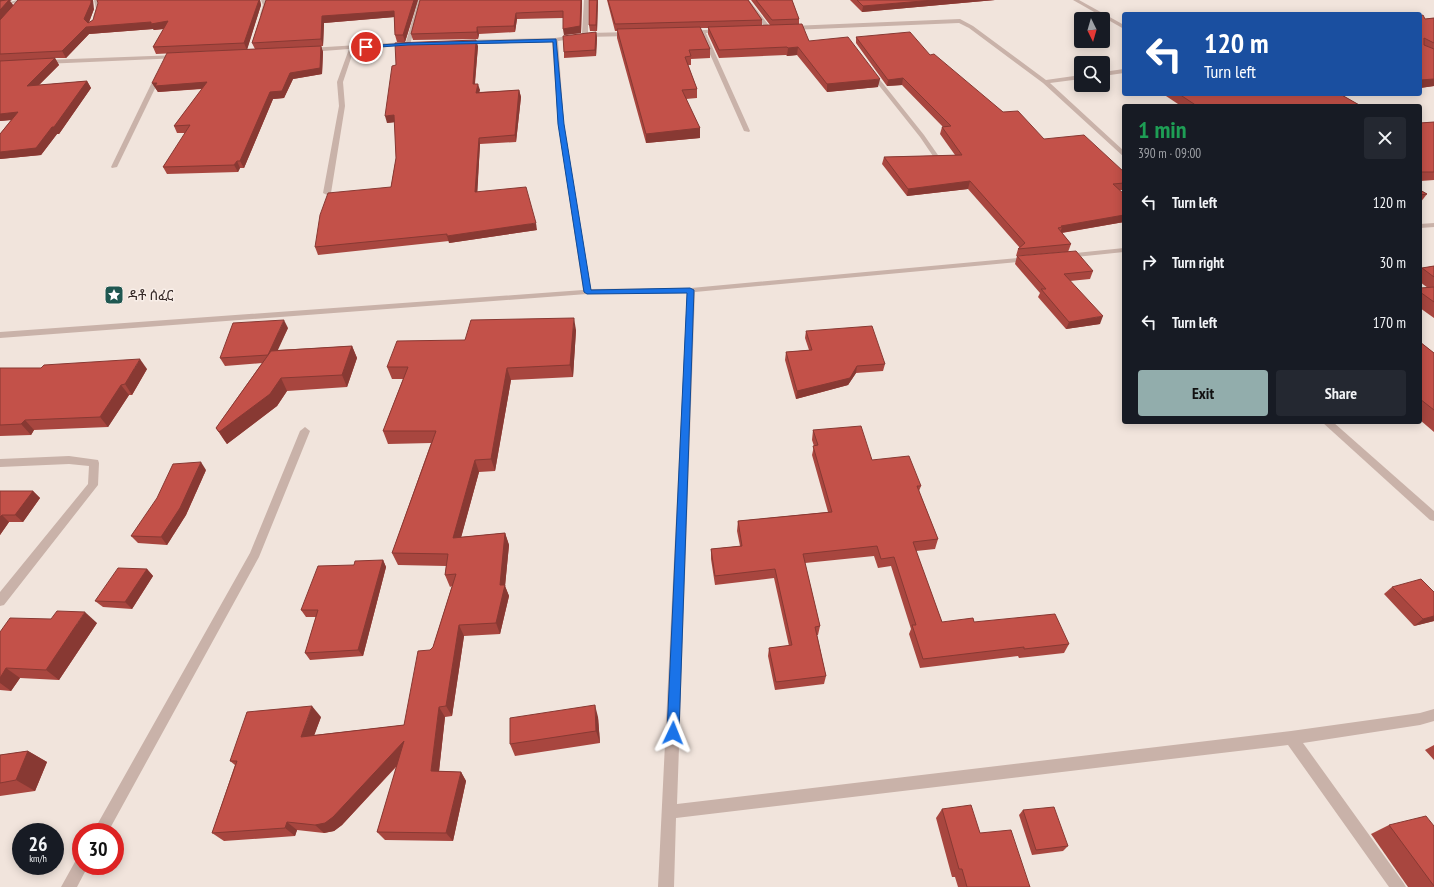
<!DOCTYPE html>
<html lang="en">
<head>
<meta charset="utf-8">
<style>
	:root { --surface:#171b24; --page:#242831; --text:#f1f3f6; --muted:#9ea1a6; --accent:#92adac }
	body { margin:0; font-family:"PT Sans Narrow","Noto Sans Ethiopic",sans-serif; background:var(--page); color:var(--text); height:100vh; display:flex; flex-direction:column; font-size:15px; white-space:nowrap }
	* { box-sizing:border-box; margin:0 }
	p { font-size:13px; color:var(--muted) }
	.icon { flex:none; width:22px; height:22px; fill:none; stroke:currentColor; stroke-width:2; stroke-linecap:round; stroke-linejoin:round }
	.map { position:relative; flex:1; overflow:hidden }
	.side { position:absolute; left:1122px; top:104px; width:300px; height:320px; display:flex; flex-direction:column; background:var(--surface); border-radius:4px; box-shadow:0 2px 10px #0003 }
	.side>* { flex:none }
	.guide { position:absolute; left:1122px; top:12px; width:300px; height:84px; border-radius:4px; box-shadow:0 2px 10px #0003; background:#1a4fa0; color:#fff; overflow:hidden }
	.needle { width:26px; rotate:175deg }
	.tools { position:absolute; left:1074px; top:12px; display:grid; gap:8px }
	.tools a { display:grid; place-items:center; width:36px; height:36px; border-radius:4px; background:var(--surface); box-shadow:0 2px 10px #0003; font-size:20px }
	.speed { position:absolute; left:12px; top:823px; display:flex; gap:8px; font-size:20px; font-weight:700; text-align:center }
	.speed>* { display:grid; place-content:center; width:52px; height:52px; border-radius:50%; background:var(--surface); box-shadow:0 2px 10px #0003; line-height:1 }
	.speed small { font-size:10px; font-weight:400 }
	.speed .limit { border:6px solid #d22; background:#fff; color:#111 }
	.pin { position:absolute; display:grid; place-items:center; width:34px; height:34px; color:#fff; margin:-17px; border:2px solid #fff; border-radius:50%; box-shadow:0 1px 4px #0007 }
	.me { position:absolute; width:44px; margin:-22px; rotate:2deg; stroke-linejoin:round; filter:drop-shadow(0 0 3px #0008) }
	.turn { display:flex; align-items:center; gap:14px; height:84px; padding:0 16px; font-size:18px }
	.turn .icon { width:52px; height:52px; stroke-width:2.5 }
	.turn b { display:block; font-size:28px; line-height:34px }
	.round { display:grid; place-items:center; flex:none; width:42px; height:42px; border-radius:4px; background:var(--page) }
	.head { display:flex; align-items:center; justify-content:space-between; height:68px; padding:0 16px }
	h1 { font-size:24px; font-weight:700; line-height:30px; color:#1e9e55 }
	.button { display:flex; gap:8px; margin-top:auto; padding:8px 16px }
	.button a { flex:1; height:46px; border-radius:4px; background:var(--accent); color:#111; font-size:16px; font-weight:700; line-height:46px; text-align:center }
	.button a+a { background:var(--page); color:var(--text) }
	ul { padding:0; list-style:none }
	li { display:flex; align-items:center; gap:12px; height:60px; padding:0 16px }
	li div { flex:1 }
	li b { display:block; font-size:15px }
	li em { font-style:normal }
	.map>svg:first-child { display:block }
	.lines { fill:none; stroke-linecap:round; stroke-linejoin:round }
	.minor { fill:#c9b2a9; fill-rule:evenodd }
	.wall { fill:#a8463f }
	.shaded-wall { fill:#883933 }
	.building { fill:#c35149; stroke:#883933 }
	.route { fill:#1a73e8; stroke:#114b97 }
	.labels { text-anchor:middle; stroke-width:3; stroke-linejoin:round; paint-order:stroke }
	.poi-label { font-size:14px; fill:#362a28; stroke:#f9efe9; text-anchor:start }
</style>
</head>
<body>
<div class="map">
<svg width="1434" height="887" viewBox="0 0 1434 887">
	<rect width="100%" height="100%" fill="#f1e4dc"/>
	<g class="lines">
		<g class="minor">
			<path d="M 17,0 L 25,0 L 0,7 L 0,5 Z"/>
			<path d="M 94,0 L 98,0 C 100,7 102,15 95,18 L 93,17 L 96,9 Z"/>
			<path d="M 261,0 L 265,0 L 267,5 L 264,15 L 262,16 L 260,15 L 263,5 Z"/>
			<path d="M 418,0 L 422,0 L 410,45 L 354,49 L 343,82 L 345,106 L 331,193 L 327,195 L 323,193 L 339,106 L 337,82 L 349,49 L 310,52 L 307,50 L 310,48 L 406,42 Z"/>
			<path d="M 584,0 L 588,0 L 588,33 L 631,32 L 634,34 L 631,36 L 585,37 L 558,41 L 564,124 L 591,289 L 691,288 L 1028,257 L 1032,259 L 1028,261 L 695,292 L 677,804 L 1291,731 L 1420,713 L 1434,709 L 1434,721 L 1420,725 L 1303,743 L 1403,882 L 1406,887 L 1389,887 L 1288,745 L 676,818 L 674,887 L 658,887 L 687,293 L 587,294 L 0,338 L 0,332 L 583,290 L 558,124 L 552,42 L 463,44 L 460,42 L 463,40 L 555,38 L 582,34 Z"/>
			<path d="M 745,0 L 749,0 L 771,28 L 771,30 L 767,30 Z"/>
			<path d="M 1073,0 L 1079,0 L 1124,25 L 1124,29 Z"/>
			<path d="M 960,19 L 973,26 L 1046,80 L 1081,75 L 1081,79 L 1050,83 L 1124,151 L 1124,157 L 1043,83 L 969,28 L 959,23 L 791,30 L 788,28 L 791,26 Z"/>
			<path d="M 721,29 L 724,31 L 723,32 L 706,33 L 750,131 L 749,132 L 744,131 L 701,34 L 689,35 L 686,33 L 689,31 Z"/>
			<path d="M 178,55 L 180,56 L 180,58 L 44,64 L 41,62 L 44,60 Z"/>
			<path d="M 1124,69 L 1124,73 L 1103,76 L 1103,72 Z"/>
			<path d="M 869,71 L 873,71 L 924,135 L 940,158 L 939,159 L 935,159 L 920,137 L 869,73 Z"/>
			<path d="M 159,72 L 162,74 L 117,167 L 112,168 L 111,167 L 156,74 Z"/>
			<path d="M 1434,223 L 1434,227 L 1420,228 L 1420,224 Z"/>
			<path d="M 1124,248 L 1124,252 L 1066,258 L 1062,256 L 1066,254 Z"/>
			<path d="M 1322,422 L 1333,422 L 1434,511 L 1434,521 L 1430,520 Z"/>
			<path d="M 305,427 L 310,431 L 259,557 L 108,832 L 93,832 L 250,553 L 300,431 Z"/>
			<path d="M 69,456 L 98,460 L 99,463 L 98,485 L 4,605 L 0,606 L 0,592 L 88,484 L 89,466 L 69,464 L 0,467 L 0,459 Z"/>
			<path d="M 81,858 L 81,866 L 88,866 L 77,887 L 61,887 L 76,860 Z"/>
		</g>
	</g>
	<g class="wall">
		<path d="M 0,0 L 10,1 L 13,5 L 94,9 L 89,22 L 260,1 L 261,5 L 247,49 L 255,49 L 252,43 L 266,0 L 418,0 L 405,42 L 397,42 L 395,35 L 394,17 L 324,23 L 323,46 L 321,46 L 323,52 L 322,74 L 293,79 L 284,98 L 273,99 L 244,168 L 240,168 L 238,172 L 167,174 L 163,167 L 186,133 L 177,133 L 174,126 L 202,89 L 158,92 L 152,83 L 217,51 L 156,54 L 153,47 L 164,29 L 154,30 L 153,29 L 89,34 L 66,58 L 55,58 L 59,65 L 39,85 L 87,81 L 91,88 L 59,134 L 57,134 L 41,155 L 0,159 L 0,134 L 11,120 L 0,121 Z"/>
		<path d="M 582,0 L 581,33 L 564,35 L 563,18 L 517,19 L 515,32 L 479,34 L 478,39 L 413,40 L 411,34 Z"/>
		<path d="M 598,0 L 597,31 L 590,31 L 589,25 Z"/>
		<path d="M 607,0 L 748,0 L 762,20 L 762,25 L 770,25 L 751,0 L 792,0 L 799,19 L 799,24 L 809,41 L 878,87 L 827,92 L 797,55 L 787,56 L 786,55 L 719,58 L 708,34 L 708,28 L 700,28 L 710,49 L 710,58 L 691,59 L 691,65 L 688,65 L 697,89 L 697,98 L 686,99 L 700,128 L 700,138 L 646,143 L 617,38 L 617,31 L 615,31 Z"/>
		<path d="M 850,0 L 995,0 L 862,12 Z"/>
		<path d="M 1420,16 L 1425,19 L 1434,18 L 1434,86 L 1420,88 Z"/>
		<path d="M 596,32 L 597,38 L 596,56 L 564,58 L 564,52 Z"/>
		<path d="M 856,37 L 930,55 L 1003,112 L 1044,139 L 1124,172 L 1124,190 L 1120,190 L 1124,222 L 1062,233 L 1071,244 L 1068,252 L 1016,256 L 1018,249 L 1020,248 L 968,189 L 907,196 L 882,164 L 884,157 L 955,155 L 940,134 L 942,127 L 943,127 L 902,85 L 887,86 L 856,43 Z"/>
		<path d="M 478,46 L 475,84 L 480,90 L 479,92 L 519,90 L 521,97 L 516,142 L 480,144 L 477,192 L 537,230 L 449,243 L 449,241 L 318,255 L 315,247 L 391,187 L 396,158 L 395,122 L 387,123 L 396,65 Z"/>
		<path d="M 1163,94 L 1340,94 L 1361,106 L 1181,106 Z"/>
		<path d="M 1434,122 L 1434,180 L 1420,181 L 1420,123 Z"/>
		<path d="M 1420,190 L 1427,194 L 1420,203 Z"/>
		<path d="M 1017,256 L 1093,271 L 1090,279 L 1070,281 L 1100,324 L 1066,329 L 1038,297 L 1040,293 L 1015,264 Z"/>
		<path d="M 1434,266 L 1434,318 L 1420,308 L 1420,288 L 1428,288 L 1420,282 L 1420,271 L 1422,268 Z"/>
		<path d="M 288,328 L 277,350 L 352,346 L 357,358 L 347,387 L 287,391 L 277,406 L 227,444 L 224,440 L 216,428 L 262,363 L 225,366 L 220,358 Z"/>
		<path d="M 576,330 L 573,377 L 511,380 L 495,471 L 479,472 L 461,537 L 505,533 L 509,545 L 505,586 L 509,596 L 500,634 L 464,636 L 452,716 L 445,717 L 439,771 L 461,772 L 466,781 L 453,841 L 385,840 L 377,832 L 397,766 L 342,825 L 334,831 L 324,833 L 297,830 L 295,836 L 224,841 L 212,833 L 235,765 L 230,761 L 321,717 L 314,735 L 404,725 L 430,650 L 433,647 L 452,586 L 450,587 L 445,575 L 446,566 L 398,565 L 392,553 L 431,443 L 388,444 L 383,431 L 403,379 L 392,379 L 387,367 L 465,340 Z"/>
		<path d="M 806,331 L 885,364 L 883,371 L 856,373 L 848,385 L 796,399 L 785,360 L 786,352 L 809,350 L 805,338 Z"/>
		<path d="M 1420,342 L 1434,353 L 1434,432 L 1420,420 Z"/>
		<path d="M 0,368 L 147,369 L 132,395 L 129,395 L 108,427 L 34,430 L 31,435 L 0,436 Z"/>
		<path d="M 813,430 L 872,460 L 921,486 L 919,491 L 938,539 L 935,549 L 916,551 L 942,622 L 974,622 L 1069,644 L 1064,653 L 1019,658 L 1018,656 L 920,668 L 909,634 L 911,629 L 891,566 L 878,568 L 874,556 L 805,563 L 820,626 L 818,635 L 817,635 L 826,676 L 824,684 L 775,690 L 768,656 L 769,648 L 789,646 L 774,578 L 715,585 L 711,559 L 711,549 L 740,546 L 737,531 L 738,521 L 828,512 L 812,455 L 814,446 L 812,440 Z"/>
		<path d="M 206,470 L 186,515 L 167,545 L 138,543 L 131,536 Z"/>
		<path d="M 0,491 L 33,491 L 40,498 L 23,522 L 9,522 L 0,535 Z"/>
		<path d="M 383,560 L 386,567 L 363,656 L 310,660 L 305,653 L 316,617 L 306,617 L 301,610 L 354,565 Z"/>
		<path d="M 147,569 L 153,576 L 132,609 L 103,607 L 95,601 Z"/>
		<path d="M 1392,587 L 1434,592 L 1434,621 L 1414,626 L 1384,594 Z"/>
		<path d="M 97,623 L 59,680 L 20,678 L 11,691 L 0,690 L 0,632 Z"/>
		<path d="M 598,717 L 600,743 L 515,756 L 510,744 Z"/>
		<path d="M 1434,745 L 1434,760 L 1425,750 Z"/>
		<path d="M 28,751 L 47,762 L 35,791 L 0,796 L 0,755 Z"/>
		<path d="M 942,809 L 980,833 L 1030,887 L 958,887 L 955,877 L 952,877 L 936,818 Z"/>
		<path d="M 1023,810 L 1068,846 L 1063,851 L 1032,855 L 1019,815 Z"/>
		<path d="M 1389,825 L 1434,826 L 1434,887 L 1408,887 L 1371,834 Z"/>
	</g>
	<g class="shaded-wall">
		<path d="M 0,0 L 12,0 L 10,1 L 13,5 L 0,22 Z"/>
		<path d="M 91,0 L 93,0 L 94,9 L 88,25 L 84,19 Z"/>
		<path d="M 259,0 L 260,0 L 261,5 L 247,50 L 244,43 Z"/>
		<path d="M 414,0 L 418,0 L 405,42 L 403,35 Z"/>
		<path d="M 581,0 L 582,0 L 581,33 L 564,35 L 563,29 Z"/>
		<path d="M 597,0 L 598,0 L 597,31 L 596,25 Z"/>
		<path d="M 934,0 L 995,0 L 862,12 L 863,6 Z"/>
		<path d="M 394,11 L 395,17 L 324,23 L 323,46 L 321,39 L 322,16 Z"/>
		<path d="M 516,13 L 517,19 L 515,32 L 514,26 Z"/>
		<path d="M 168,21 L 171,28 L 154,30 L 153,29 L 89,34 L 66,58 L 62,51 L 86,27 L 151,22 Z"/>
		<path d="M 477,27 L 479,34 L 478,39 L 477,32 Z"/>
		<path d="M 596,32 L 597,38 L 596,56 L 595,50 Z"/>
		<path d="M 476,40 L 478,46 L 474,91 L 473,84 Z"/>
		<path d="M 321,46 L 323,52 L 322,74 L 293,79 L 284,98 L 273,99 L 244,168 L 240,161 L 270,92 L 290,73 Z"/>
		<path d="M 798,47 L 797,55 L 787,56 L 788,48 Z"/>
		<path d="M 55,58 L 59,65 L 31,93 L 27,86 Z"/>
		<path d="M 903,78 L 902,85 L 887,86 L 888,80 Z"/>
		<path d="M 880,79 L 878,87 L 827,92 L 827,84 Z"/>
		<path d="M 1434,79 L 1434,86 L 1420,88 L 1420,80 Z"/>
		<path d="M 87,81 L 91,88 L 59,134 L 57,134 L 41,155 L 0,159 L 0,152 Z"/>
		<path d="M 207,82 L 210,88 L 158,92 L 152,83 Z"/>
		<path d="M 478,84 L 480,90 L 477,99 L 476,93 Z"/>
		<path d="M 519,90 L 521,97 L 516,142 L 515,135 Z"/>
		<path d="M 18,112 L 22,119 L 0,121 L 0,114 Z"/>
		<path d="M 394,115 L 396,122 L 387,123 L 385,116 Z"/>
		<path d="M 700,128 L 700,138 L 646,143 L 646,134 Z"/>
		<path d="M 479,138 L 480,144 L 477,199 L 475,192 Z"/>
		<path d="M 237,161 L 240,168 L 238,172 L 234,165 Z"/>
		<path d="M 970,181 L 968,189 L 907,196 L 908,189 Z"/>
		<path d="M 1124,215 L 1124,222 L 1060,233 L 1062,227 L 1061,226 Z"/>
		<path d="M 536,223 L 537,230 L 449,243 L 447,236 Z"/>
		<path d="M 1103,316 L 1100,324 L 1066,329 L 1069,322 Z"/>
		<path d="M 574,318 L 576,330 L 573,377 L 570,365 Z"/>
		<path d="M 284,320 L 288,328 L 272,363 L 268,355 Z"/>
		<path d="M 352,346 L 357,358 L 347,387 L 342,375 Z"/>
		<path d="M 140,359 L 147,369 L 132,395 L 125,384 Z"/>
		<path d="M 857,366 L 856,373 L 848,385 L 796,399 L 797,391 Z"/>
		<path d="M 507,368 L 511,380 L 495,471 L 491,459 Z"/>
		<path d="M 281,378 L 287,391 L 277,406 L 227,444 L 219,432 Z"/>
		<path d="M 121,385 L 129,395 L 108,427 L 100,417 Z"/>
		<path d="M 25,420 L 34,430 L 31,435 L 21,424 Z"/>
		<path d="M 475,460 L 479,472 L 458,549 L 453,538 Z"/>
		<path d="M 201,462 L 206,470 L 186,515 L 167,545 L 161,537 Z"/>
		<path d="M 33,491 L 40,498 L 23,522 L 15,515 Z"/>
		<path d="M 2,515 L 9,522 L 0,535 L 0,517 Z"/>
		<path d="M 505,533 L 509,545 L 505,586 L 509,596 L 500,634 L 496,623 L 500,585 Z"/>
		<path d="M 383,560 L 386,567 L 363,656 L 358,650 Z"/>
		<path d="M 147,569 L 153,576 L 132,609 L 125,602 Z"/>
		<path d="M 85,612 L 97,623 L 59,680 L 46,670 Z"/>
		<path d="M 1434,616 L 1434,621 L 1414,626 L 1423,619 Z"/>
		<path d="M 459,625 L 464,636 L 452,716 L 446,706 Z"/>
		<path d="M 6,668 L 20,678 L 11,691 L 0,683 L 0,678 Z"/>
		<path d="M 595,705 L 598,717 L 600,743 L 596,731 Z"/>
		<path d="M 312,706 L 321,717 L 310,747 L 301,737 Z"/>
		<path d="M 439,707 L 445,717 L 438,780 L 431,771 Z"/>
		<path d="M 404,741 L 411,750 L 342,825 L 334,831 L 324,833 L 315,825 Z"/>
		<path d="M 28,751 L 47,762 L 35,791 L 16,780 Z"/>
		<path d="M 461,772 L 466,781 L 453,841 L 446,833 Z"/>
		<path d="M 287,822 L 297,830 L 295,836 L 285,828 Z"/>
	</g>
	<g class="building">
		<path d="M 6,0 L 9,0 L 0,10 L 0,1 Z"/>
		<path d="M 18,0 L 91,0 L 91,3 L 84,19 L 88,23 L 93,20 L 98,3 L 97,0 L 259,0 L 244,43 L 153,47 L 168,21 L 151,24 L 151,22 L 86,27 L 62,51 L 0,54 L 0,20 Z"/>
		<path d="M 266,0 L 414,0 L 403,35 L 395,35 L 394,11 L 322,16 L 321,39 L 252,43 Z"/>
		<path d="M 420,0 L 581,0 L 580,26 L 563,29 L 563,11 L 516,13 L 514,26 L 477,27 L 477,32 L 411,34 Z"/>
		<path d="M 589,0 L 597,0 L 596,25 L 589,25 Z"/>
		<path d="M 608,0 L 748,0 L 762,20 L 615,24 Z"/>
		<path d="M 756,0 L 792,0 L 799,19 L 772,20 Z"/>
		<path d="M 857,0 L 934,0 L 863,6 Z"/>
		<path d="M 1423,15 L 1425,19 L 1434,18 L 1434,43 L 1424,38 L 1424,45 L 1434,49 L 1434,79 L 1420,80 L 1420,16 Z"/>
		<path d="M 802,24 L 809,41 L 848,37 L 880,79 L 827,84 L 798,47 L 788,48 L 787,47 L 719,50 L 708,27 Z"/>
		<path d="M 700,27 L 710,49 L 689,50 L 691,56 L 685,57 L 697,89 L 682,90 L 700,128 L 646,134 L 617,29 Z"/>
		<path d="M 596,32 L 595,50 L 564,52 L 563,36 Z"/>
		<path d="M 910,32 L 930,55 L 934,54 L 1003,112 L 1018,111 L 1044,139 L 1084,135 L 1124,172 L 1124,183 L 1113,184 L 1124,194 L 1124,215 L 1061,226 L 1062,227 L 1058,228 L 1071,244 L 1018,249 L 1025,243 L 970,181 L 908,189 L 884,157 L 962,155 L 942,127 L 951,126 L 903,78 L 888,80 L 856,37 Z"/>
		<path d="M 476,40 L 473,84 L 478,84 L 476,93 L 519,90 L 515,135 L 479,138 L 475,192 L 526,187 L 536,223 L 447,236 L 447,234 L 315,247 L 320,215 L 328,193 L 391,187 L 396,158 L 394,115 L 385,116 L 392,66 L 396,65 L 395,43 Z"/>
		<path d="M 321,46 L 320,68 L 290,73 L 282,91 L 270,92 L 240,161 L 237,161 L 234,165 L 163,167 L 190,125 L 174,126 L 207,82 L 155,86 L 157,83 L 152,83 L 167,53 Z"/>
		<path d="M 55,58 L 27,86 L 87,81 L 54,127 L 52,127 L 36,148 L 0,152 L 0,134 L 18,112 L 0,114 L 0,61 Z"/>
		<path d="M 1179,94 L 1340,94 L 1361,106 L 1212,106 L 1210,105 L 1197,106 Z"/>
		<path d="M 1434,122 L 1434,172 L 1420,172 L 1420,123 Z"/>
		<path d="M 1420,190 L 1427,194 L 1420,195 Z"/>
		<path d="M 1076,251 L 1093,271 L 1064,274 L 1103,316 L 1069,322 L 1041,289 L 1046,289 L 1017,256 Z"/>
		<path d="M 1434,266 L 1434,277 L 1422,268 Z"/>
		<path d="M 1434,287 L 1434,302 L 1420,292 L 1420,288 Z"/>
		<path d="M 574,318 L 570,365 L 507,368 L 491,459 L 475,460 L 453,538 L 505,533 L 500,585 L 505,585 L 496,623 L 459,625 L 446,706 L 439,707 L 431,771 L 461,772 L 446,833 L 377,832 L 404,741 L 333,817 L 325,823 L 315,825 L 287,822 L 285,828 L 212,833 L 237,761 L 230,761 L 247,712 L 312,706 L 301,737 L 404,725 L 418,651 L 430,650 L 433,647 L 456,574 L 445,575 L 448,554 L 392,553 L 436,431 L 383,431 L 408,367 L 387,367 L 397,341 L 465,340 L 471,320 Z"/>
		<path d="M 284,320 L 268,355 L 220,358 L 233,323 Z"/>
		<path d="M 872,326 L 885,364 L 857,366 L 850,378 L 797,391 L 786,352 L 812,350 L 806,331 Z"/>
		<path d="M 1420,342 L 1434,353 L 1434,410 L 1420,399 Z"/>
		<path d="M 352,346 L 342,375 L 281,378 L 270,394 L 219,432 L 216,428 L 271,351 Z"/>
		<path d="M 140,359 L 125,384 L 121,385 L 100,417 L 25,420 L 21,424 L 0,425 L 0,368 L 41,368 L 44,365 Z"/>
		<path d="M 861,426 L 872,460 L 909,456 L 921,486 L 917,486 L 938,539 L 913,542 L 942,622 L 973,618 L 974,622 L 1055,614 L 1069,644 L 1024,649 L 1024,647 L 923,659 L 912,625 L 916,625 L 894,557 L 881,559 L 877,546 L 803,554 L 820,626 L 815,627 L 826,676 L 776,682 L 769,648 L 792,645 L 775,569 L 715,576 L 711,549 L 742,546 L 738,521 L 832,512 L 813,446 L 818,445 L 813,430 Z"/>
		<path d="M 201,462 L 180,508 L 161,537 L 131,536 L 157,498 L 173,464 Z"/>
		<path d="M 0,491 L 33,491 L 15,515 L 2,515 L 0,517 Z"/>
		<path d="M 383,560 L 358,650 L 305,653 L 318,610 L 301,610 L 318,566 L 354,565 L 355,561 Z"/>
		<path d="M 118,568 L 147,569 L 125,602 L 95,601 Z"/>
		<path d="M 1421,579 L 1434,592 L 1434,616 L 1423,619 L 1392,587 Z"/>
		<path d="M 57,611 L 85,612 L 46,670 L 6,668 L 0,678 L 0,632 L 10,618 L 51,619 Z"/>
		<path d="M 595,705 L 596,731 L 510,744 L 510,718 Z"/>
		<path d="M 28,751 L 16,780 L 0,783 L 0,755 Z"/>
		<path d="M 971,805 L 980,833 L 1011,830 L 1030,887 L 967,887 L 962,869 L 959,869 L 942,809 Z"/>
		<path d="M 1054,807 L 1068,846 L 1036,850 L 1023,810 Z"/>
		<path d="M 1426,816 L 1434,826 L 1434,886 L 1389,825 Z"/>
	</g>
	<path class="route" d="M 556,39 L 564,124 L 591,290 L 690,288 L 694,290 L 679,733 L 677,737 L 673,739 L 668,737 L 667,733 L 687,293 L 587,294 L 584,292 L 558,124 L 553,42 L 408,45 L 366,48 L 363,47 L 366,46 L 408,43 Z"/>
	<defs>
		<symbol id="sight-square" viewBox="-11 -11 22 22"><rect x="-9" y="-9" width="18" height="18" rx="4" fill="#1f5751" stroke="#f9efe9"/><path d="M0-6L1.8-2.2L6-1.7L2.9 1.2L3.7 5.4L0 3.3L-3.7 5.4L-2.9 1.2L-6-1.7L-1.8-2.2Z" fill="#fff"/></symbol>
	</defs>
	<g fill-rule="evenodd">
		<use href="#sight-square" x="103" y="284" width="22" height="22"/>
	</g>
	<g class="labels">
		<g class="poi-label">
			<text x="128" y="300">ዳቶ ሰፈር</text>
		</g>
	</g>
</svg>
<div class="tools">
<a><svg class="needle" viewBox="-14 -14 28 28"><path d="M0-13l5 13h-10z" fill="#e53935"/><path d="M0 13l5-13h-10z" fill="#9ea1a6"/></svg></a>
<a><svg class="icon" aria-label="search" viewBox="0 0 24 24"><circle cx="10" cy="10" r="6"/><path d="M15 15l6 6"/></svg></a>
</div>
<div class="speed"><div>26<small>km/h</small></div><div class="limit">30</div></div>
<div class="pin" style="left:366px;top:47px;background:#d93025"><svg class="icon" aria-label="arrive" viewBox="0 0 24 24"><path d="M6 21V4h12l-3 4 3 4H6"/></svg></div>
<svg class="me" style="left:673px;top:733px" viewBox="-20 -20 40 40"><path d="M0-17L14 15 0 8-14 15z" fill="#1a73e8" stroke="#fff" stroke-width="4"/></svg>
<div class="guide">
<div class="turn"><svg class="icon" aria-label="left" viewBox="0 0 24 24"><path d="M17 20v-9H6M10 6l-5 5 5 5"/></svg><div><b>120 m</b>Turn left</div></div>
</div>
<section class="side">
<div class="head"><div><h1>1 min</h1><p>390 m · 09:00</p></div><a class="round"><svg class="icon" aria-label="close" viewBox="0 0 24 24"><path d="M6 6l12 12M18 6L6 18"/></svg></a></div>
<ul>
<li><svg class="icon" aria-label="left" viewBox="0 0 24 24"><path d="M17 20v-9H6M10 6l-5 5 5 5"/></svg><div><b>Turn left</b></div><em>120 m</em></li>
<li><svg class="icon" aria-label="right" viewBox="0 0 24 24"><path d="M7 20v-9h11M14 6l5 5-5 5"/></svg><div><b>Turn right</b></div><em>30 m</em></li>
<li><svg class="icon" aria-label="left" viewBox="0 0 24 24"><path d="M17 20v-9H6M10 6l-5 5 5 5"/></svg><div><b>Turn left</b></div><em>170 m</em></li>
</ul>
<div class="button"><a>Exit</a><a>Share</a></div>
</section>
</div>
</body>
</html>
